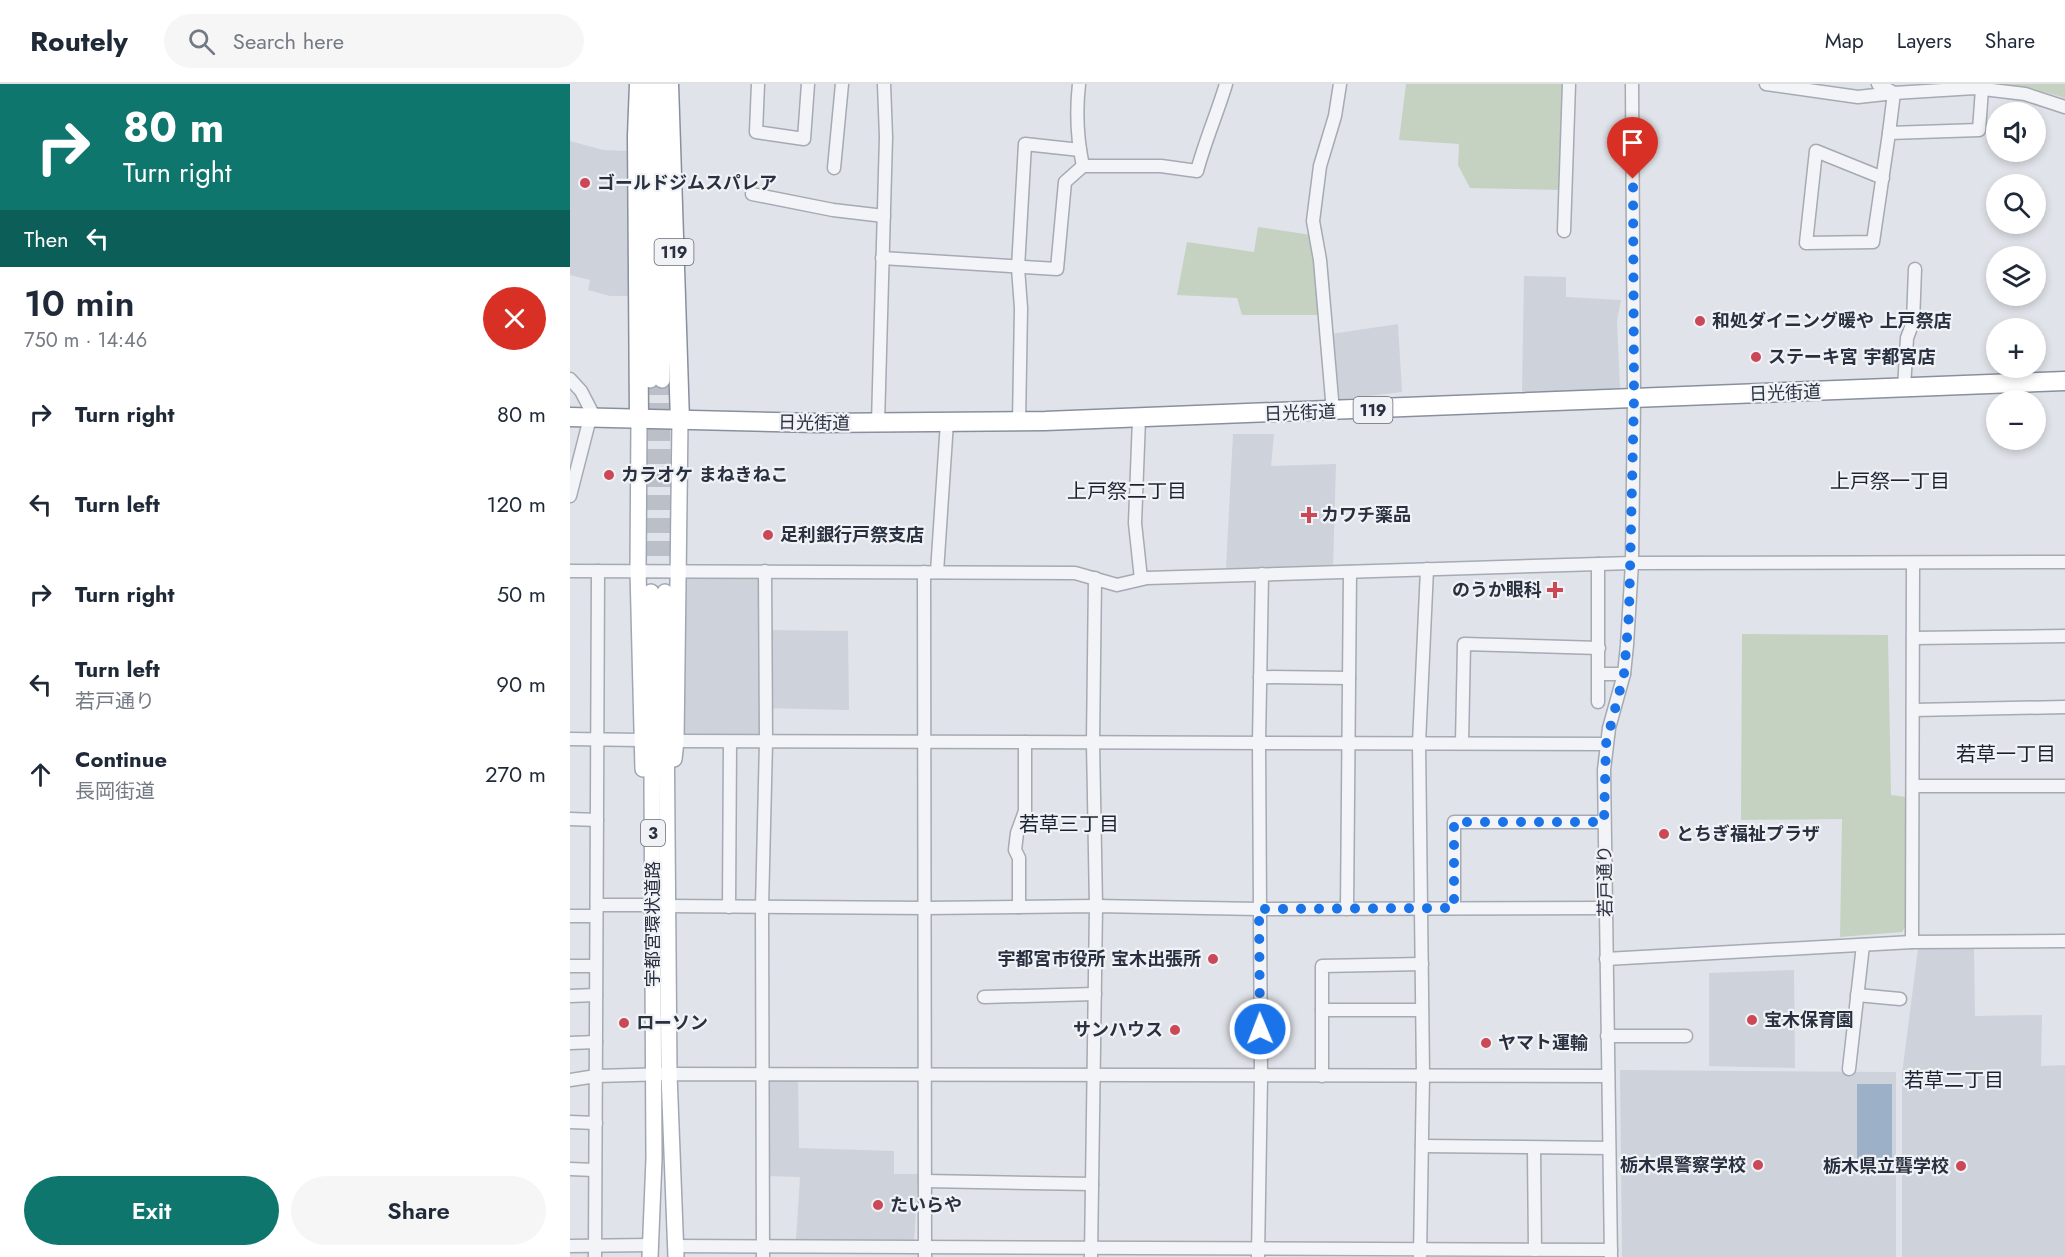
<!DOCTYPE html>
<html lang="en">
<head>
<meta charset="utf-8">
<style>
	:root { --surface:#fff; --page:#f6f6f7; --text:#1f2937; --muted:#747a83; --line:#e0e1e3; --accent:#0f766e }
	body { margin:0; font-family:Jost,"Noto Sans JP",sans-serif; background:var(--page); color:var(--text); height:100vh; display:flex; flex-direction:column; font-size:22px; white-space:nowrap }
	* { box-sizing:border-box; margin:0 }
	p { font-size:20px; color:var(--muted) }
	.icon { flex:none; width:33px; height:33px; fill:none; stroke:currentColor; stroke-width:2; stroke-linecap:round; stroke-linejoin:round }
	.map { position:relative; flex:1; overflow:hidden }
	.side { display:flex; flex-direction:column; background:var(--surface); width:570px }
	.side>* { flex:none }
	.guide { background:#0f766e; color:#fff; overflow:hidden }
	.fabs { position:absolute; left:1416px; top:18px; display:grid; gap:12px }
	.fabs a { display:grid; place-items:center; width:60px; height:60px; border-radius:50%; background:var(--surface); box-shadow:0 3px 9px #0003; font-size:30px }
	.pin { position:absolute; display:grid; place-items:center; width:51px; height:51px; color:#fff; margin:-62px -26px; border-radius:50% 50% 50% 0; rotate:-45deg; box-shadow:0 0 6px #0007 }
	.pin .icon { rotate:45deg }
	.me { position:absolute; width:66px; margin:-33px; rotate:359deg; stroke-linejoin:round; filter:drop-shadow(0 0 4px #0008) }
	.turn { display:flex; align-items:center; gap:21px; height:126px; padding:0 24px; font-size:27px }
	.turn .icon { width:78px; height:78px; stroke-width:2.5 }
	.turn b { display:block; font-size:42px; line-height:51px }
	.then { display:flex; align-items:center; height:57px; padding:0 24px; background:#0003; gap:12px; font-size:22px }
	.round { display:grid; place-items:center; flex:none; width:63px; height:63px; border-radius:32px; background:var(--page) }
	.summary { display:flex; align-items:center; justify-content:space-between; height:102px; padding:0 24px }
	h1 { font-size:36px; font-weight:600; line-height:45px }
	.action { display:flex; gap:12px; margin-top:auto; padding:12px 24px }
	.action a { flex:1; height:69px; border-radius:36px; background:var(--accent); color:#fff; font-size:24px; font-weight:600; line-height:69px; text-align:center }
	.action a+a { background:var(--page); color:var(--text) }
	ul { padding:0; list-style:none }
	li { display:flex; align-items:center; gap:18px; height:90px; padding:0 24px }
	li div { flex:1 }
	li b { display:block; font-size:22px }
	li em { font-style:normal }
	header { display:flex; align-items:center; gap:36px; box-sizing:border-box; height:84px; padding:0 30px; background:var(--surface); border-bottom:2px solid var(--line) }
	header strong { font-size:28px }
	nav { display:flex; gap:33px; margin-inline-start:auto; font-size:21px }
	.search { width:420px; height:54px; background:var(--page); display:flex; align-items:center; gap:15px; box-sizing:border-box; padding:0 21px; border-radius:33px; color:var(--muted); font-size:22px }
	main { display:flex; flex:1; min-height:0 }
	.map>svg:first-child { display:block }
	.built { fill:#ced2db }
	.green { fill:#c5d2c1 }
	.water { fill:#9cb0c8 }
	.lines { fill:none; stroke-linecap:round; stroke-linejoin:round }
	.major-tunnel { stroke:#bbbfc7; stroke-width:15; stroke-dasharray:15 8; stroke-linecap:butt }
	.minor-casing { stroke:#a5aab3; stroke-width:15 }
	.major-casing { stroke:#a0a7b4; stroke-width:18 }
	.highway-casing { stroke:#88909f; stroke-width:21 }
	.minor { stroke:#f3f4f7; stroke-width:12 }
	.major { stroke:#fff; stroke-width:15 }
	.highway { stroke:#fff; stroke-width:18 }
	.route { stroke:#1a73e8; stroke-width:10; stroke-dasharray:0 18 }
	.poi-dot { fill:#cb4857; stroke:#f0f2f6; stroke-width:2 }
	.labels { text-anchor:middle; stroke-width:4.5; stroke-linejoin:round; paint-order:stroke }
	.shield { fill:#f0f2f6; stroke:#656b77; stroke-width:1.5 }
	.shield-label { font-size:16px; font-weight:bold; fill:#293140 }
	.poi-label { font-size:18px; font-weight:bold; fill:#293140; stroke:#f0f2f6; text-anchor:start }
	.street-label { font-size:18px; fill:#293140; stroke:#f0f2f6 }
	.neighbourhood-label { font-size:20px; fill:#1b2231; stroke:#f0f2f6 }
</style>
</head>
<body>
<header>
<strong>Routely</strong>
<div class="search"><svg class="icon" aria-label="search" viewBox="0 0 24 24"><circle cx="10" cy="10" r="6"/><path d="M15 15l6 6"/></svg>Search here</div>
<nav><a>Map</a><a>Layers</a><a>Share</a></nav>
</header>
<main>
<section class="side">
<div class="guide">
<div class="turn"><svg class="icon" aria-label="right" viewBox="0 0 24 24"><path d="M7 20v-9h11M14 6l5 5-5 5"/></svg><div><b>80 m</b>Turn right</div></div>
<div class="then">Then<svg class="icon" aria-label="left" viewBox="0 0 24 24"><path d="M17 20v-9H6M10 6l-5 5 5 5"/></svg></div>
</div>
<div class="summary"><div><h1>10 min</h1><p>750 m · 14:46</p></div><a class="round" style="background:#d93025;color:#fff"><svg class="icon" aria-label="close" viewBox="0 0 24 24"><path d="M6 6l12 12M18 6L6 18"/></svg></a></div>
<ul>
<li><svg class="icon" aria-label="right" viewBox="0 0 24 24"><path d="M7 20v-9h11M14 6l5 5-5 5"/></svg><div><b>Turn right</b></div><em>80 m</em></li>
<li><svg class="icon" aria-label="left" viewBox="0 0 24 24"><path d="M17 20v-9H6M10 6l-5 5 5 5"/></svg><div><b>Turn left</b></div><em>120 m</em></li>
<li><svg class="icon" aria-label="right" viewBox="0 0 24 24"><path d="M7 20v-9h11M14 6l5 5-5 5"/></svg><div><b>Turn right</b></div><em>50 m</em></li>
<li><svg class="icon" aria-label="left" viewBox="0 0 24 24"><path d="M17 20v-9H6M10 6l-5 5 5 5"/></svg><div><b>Turn left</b><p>若戸通り</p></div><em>90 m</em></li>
<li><svg class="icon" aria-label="ahead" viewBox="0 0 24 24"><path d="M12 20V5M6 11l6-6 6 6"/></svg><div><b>Continue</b><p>長岡街道</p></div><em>270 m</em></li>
</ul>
<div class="action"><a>Exit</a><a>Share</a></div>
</section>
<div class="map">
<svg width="1495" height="1173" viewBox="0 0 1495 1173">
	<rect width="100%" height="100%" fill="#e0e3e9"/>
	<g class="built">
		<path d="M 0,57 L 33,66 L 58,67 L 59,212 L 40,212 L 18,206 L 20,196 L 0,191 Z"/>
		<path d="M 954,192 L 996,193 L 996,213 L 1051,216 L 1047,237 L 1050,304 L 952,309 Z"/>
		<path d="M 828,240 L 832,308 L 765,316 L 761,250 Z"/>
		<path d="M 663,350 L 704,350 L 701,382 L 766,380 L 763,483 L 656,484 Z"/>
		<path d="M 114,492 L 192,493 L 190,546 L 278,547 L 279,626 L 192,624 L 191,652 L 113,650 Z"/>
		<path d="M 1404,863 L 1405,932 L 1472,931 L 1471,982 L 1495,981 L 1495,1173 L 1332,1173 L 1332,990 L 1348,865 Z"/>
		<path d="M 1224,886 L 1225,984 L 1139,982 L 1139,889 Z"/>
		<path d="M 1050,986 L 1326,988 L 1326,1173 L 1052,1173 Z"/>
		<path d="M 199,995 L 228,996 L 229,1064 L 324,1067 L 324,1090 L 348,1090 L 344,1158 L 226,1156 L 230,1093 L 196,1092 Z"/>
	</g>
	<g class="green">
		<path d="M 836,0 L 993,0 L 994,106 L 900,104 L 888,81 L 889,60 L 829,56 Z"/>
		<path d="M 1418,0 L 1495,0 L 1495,14 L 1478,9 Z"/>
		<path d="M 688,143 L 741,151 L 749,231 L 672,231 L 667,214 L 607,211 L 617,158 L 684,168 Z"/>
		<path d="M 1172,550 L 1318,551 L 1321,711 L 1336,713 L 1336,841 L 1332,848 L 1270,853 L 1272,735 L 1171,736 Z"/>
	</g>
	<path class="water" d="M 1287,1000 L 1322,1000 L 1322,1075 L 1287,1076 Z"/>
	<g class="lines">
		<g class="major-tunnel">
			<path d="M 80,296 L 81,508"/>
			<path d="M 92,296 L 95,508"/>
		</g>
		<defs>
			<g id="minor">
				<path d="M 188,0 L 186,48 L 234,55 L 238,0"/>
				<path d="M 509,0 C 506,27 507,55 513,82 L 591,82 L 627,87 C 635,57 647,30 656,0"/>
				<path d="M 1196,0 L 1288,13 L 1324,9 L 1319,49 L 1409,46 L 1412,5"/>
				<path d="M 1308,0 L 1324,9 L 1405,4 L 1455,10 L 1495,23"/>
				<path d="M 264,84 L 272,0"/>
				<path d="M 1313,94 L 1246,67 L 1236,159 L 1303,158 L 1319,49"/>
				<path d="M 182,110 L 263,126 L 314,132"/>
				<path d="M 994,147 L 999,0"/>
				<path d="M 312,174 L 487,185 L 495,98 L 513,82"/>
				<path d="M 0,295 L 11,307 L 25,334"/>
				<path d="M 1334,304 L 1337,254 L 1343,238 L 1345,185"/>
				<path d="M 763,327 L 750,176 L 743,137 L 750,82 L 765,32 L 770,0"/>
				<path d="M 569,335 L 565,439 L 571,495"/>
				<path d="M 449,338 L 451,224 L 448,184 L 455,60 L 510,66"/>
				<path d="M 308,339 L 316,53 L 314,0"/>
				<path d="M 0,412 L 20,334"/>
				<path d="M 1028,480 L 1028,618"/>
				<path d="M 0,487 L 505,489 L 547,501 L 577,494 L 1062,479 L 1495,478"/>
				<path d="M 354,488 L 355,1173"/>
				<path d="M 367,488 L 377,338"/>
				<path d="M 1343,554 L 1495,552"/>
				<path d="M 1029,590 L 1054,590"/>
				<path d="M 690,593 L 779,594"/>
				<path d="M 1343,626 L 1495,623"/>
				<path d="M 0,655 L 71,656"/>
				<path d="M 106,657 L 1036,660"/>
				<path d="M 892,659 L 894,560 L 1029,564"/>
				<path d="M 1343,702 L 1495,702"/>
				<path d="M 0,735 L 27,736"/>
				<path d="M 27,821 L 82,821"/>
				<path d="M 97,822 L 355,824 L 526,822 L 689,825 L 1035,824"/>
				<path d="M 159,823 L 160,658"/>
				<path d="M 449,823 L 449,774 L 445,766 L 447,749 L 455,727 L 455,658"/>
				<path d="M 884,824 L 884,738 L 1034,738"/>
				<path d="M 777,825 L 780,488"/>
				<path d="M 0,832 L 26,832"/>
				<path d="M 1342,858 L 1343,479"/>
				<path d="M 1036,875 L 1342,858 L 1495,857"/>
				<path d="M 0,882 L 26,882"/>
				<path d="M 1287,911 L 1330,915"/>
				<path d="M 0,912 L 26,911"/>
				<path d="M 414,913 L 525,910"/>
				<path d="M 752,926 L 852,926"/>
				<path d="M 1037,952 L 1116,952"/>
				<path d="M 0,959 L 26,958"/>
				<path d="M 1279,985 L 1293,861"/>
				<path d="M 752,992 L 752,882 L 852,880"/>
				<path d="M 0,996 L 26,992 L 99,990 L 1038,992"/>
				<path d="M 0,1038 L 26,1039"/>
				<path d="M 852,1062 L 1039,1064"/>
				<path d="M 964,1065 L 965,1166"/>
				<path d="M 0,1085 L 25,1086"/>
				<path d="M 355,1097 L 522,1100"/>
				<path d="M 0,1162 L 80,1161"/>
				<path d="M 106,1162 L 1041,1166"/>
				<path d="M 521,1172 L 526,822 L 523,658 L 525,494"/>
				<path d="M 688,1172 L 691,993 L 689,658 L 692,490"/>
				<path d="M 850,1172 L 853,991 L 849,659 L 857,485"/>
				<path d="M 25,1173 L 28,487"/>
				<path d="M 193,1173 L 192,823 L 196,658 L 195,487"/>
				<path d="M 1041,1173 L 1034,686 L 1039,644 L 1054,590 L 1057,561 L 1062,479 L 1064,315 L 1062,0"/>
			</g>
			<g id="major">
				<path d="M 77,0 L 80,296"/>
				<path d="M 90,0 L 92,296"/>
				<path d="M 69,336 L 68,487 L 73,685"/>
				<path d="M 95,508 L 99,990 L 106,1173"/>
				<path d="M 104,675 L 106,657 L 110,337"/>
				<path d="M 80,1173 L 84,1075 L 81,508"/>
			</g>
			<g id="highway">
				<path d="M 69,0 L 67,52 L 69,336"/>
				<path d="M 99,0 L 110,337"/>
				<path d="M 0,333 L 247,339 L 475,337 L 1495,297"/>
			</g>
		</defs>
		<use href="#minor" class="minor-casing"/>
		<use href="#major" class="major-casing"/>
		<use href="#highway" class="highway-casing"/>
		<use href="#minor" class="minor"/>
		<use href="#major" class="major"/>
		<use href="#highway" class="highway"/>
	</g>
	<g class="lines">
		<path class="route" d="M 690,945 L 689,825 L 884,824 L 884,738 L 1034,738 L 1036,660 L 1054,590 L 1059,530 L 1064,315 L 1063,95"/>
	</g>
	<g class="poi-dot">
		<circle cx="15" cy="99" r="6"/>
		<circle cx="1130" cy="237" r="6"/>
		<circle cx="1186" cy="273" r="6"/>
		<circle cx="39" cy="391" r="6"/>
		<path d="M736 422h6v6h6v6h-6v6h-6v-6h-6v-6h6z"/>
		<circle cx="198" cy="451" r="6"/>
		<path d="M982 497h6v6h6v6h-6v6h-6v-6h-6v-6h6z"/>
		<circle cx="1094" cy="750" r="6"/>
		<circle cx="643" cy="875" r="6"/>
		<circle cx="1182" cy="936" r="6"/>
		<circle cx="54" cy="939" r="6"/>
		<circle cx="605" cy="946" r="6"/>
		<circle cx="916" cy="959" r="6"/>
		<circle cx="1188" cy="1081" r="6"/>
		<circle cx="1391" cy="1082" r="6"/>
		<circle cx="308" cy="1121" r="6"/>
	</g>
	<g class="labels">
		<g class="shield">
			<rect x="84.5" y="155" width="39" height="26" rx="4.5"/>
			<rect x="783.5" y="313" width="39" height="26" rx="4.5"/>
			<rect x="71" y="736" width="24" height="26" rx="4.5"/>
		</g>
		<g class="shield-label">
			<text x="104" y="174">119</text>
			<text x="803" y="332">119</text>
			<text x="83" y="755">3</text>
		</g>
		<g class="poi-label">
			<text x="27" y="105">ゴールドジムスパレア</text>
			<text x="1142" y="243">和処ダイニング暖や 上戸祭店</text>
			<text x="1198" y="279">ステーキ宮 宇都宮店</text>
			<text x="51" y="397">カラオケ まねきねこ</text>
			<text x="751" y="437">カワチ薬品</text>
			<text x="210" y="457">足利銀行戸祭支店</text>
			<text x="972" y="512" text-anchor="end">のうか眼科</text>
			<text x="1106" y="756">とちぎ福祉プラザ</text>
			<text x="631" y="881" text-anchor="end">宇都宮市役所 宝木出張所</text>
			<text x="1194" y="942">宝木保育園</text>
			<text x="66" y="945">ローソン</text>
			<text x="593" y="952" text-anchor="end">サンハウス</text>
			<text x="928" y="965">ヤマト運輸</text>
			<text x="1176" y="1087" text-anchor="end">栃木県警察学校</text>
			<text x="1379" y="1088" text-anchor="end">栃木県立聾学校</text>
			<text x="320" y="1127">たいらや</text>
		</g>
		<g class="street-label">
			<text transform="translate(1215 309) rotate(-2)" y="6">日光街道</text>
			<text transform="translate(730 329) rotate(-2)" y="6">日光街道</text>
			<text transform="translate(244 339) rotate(1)" y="6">日光街道</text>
			<text transform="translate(1035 797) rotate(-91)" y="6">若戸通り</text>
			<text transform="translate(83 840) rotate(-90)" y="6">宇都宮環状道路</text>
		</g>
		<g class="neighbourhood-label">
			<text x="1320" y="404">上戸祭一丁目</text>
			<text x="557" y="414">上戸祭二丁目</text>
			<text x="1436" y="677">若草一丁目</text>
			<text x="499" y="747">若草三丁目</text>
			<text x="1384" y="1003">若草二丁目</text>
		</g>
	</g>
</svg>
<div class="fabs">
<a><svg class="icon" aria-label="sound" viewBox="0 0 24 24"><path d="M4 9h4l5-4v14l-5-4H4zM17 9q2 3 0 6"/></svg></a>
<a><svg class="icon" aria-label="search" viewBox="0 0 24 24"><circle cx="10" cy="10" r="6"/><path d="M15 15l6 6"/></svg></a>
<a><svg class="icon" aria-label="layers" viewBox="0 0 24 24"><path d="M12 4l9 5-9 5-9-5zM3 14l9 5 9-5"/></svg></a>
<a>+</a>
<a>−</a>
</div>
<div class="pin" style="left:1063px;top:95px;background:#d93025"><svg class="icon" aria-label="arrive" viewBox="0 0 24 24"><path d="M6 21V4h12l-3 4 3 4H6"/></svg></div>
<svg class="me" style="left:690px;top:945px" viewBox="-20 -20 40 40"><circle r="17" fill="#1a73e8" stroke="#fff" stroke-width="3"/><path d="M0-11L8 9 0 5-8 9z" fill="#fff"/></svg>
</div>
</main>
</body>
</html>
